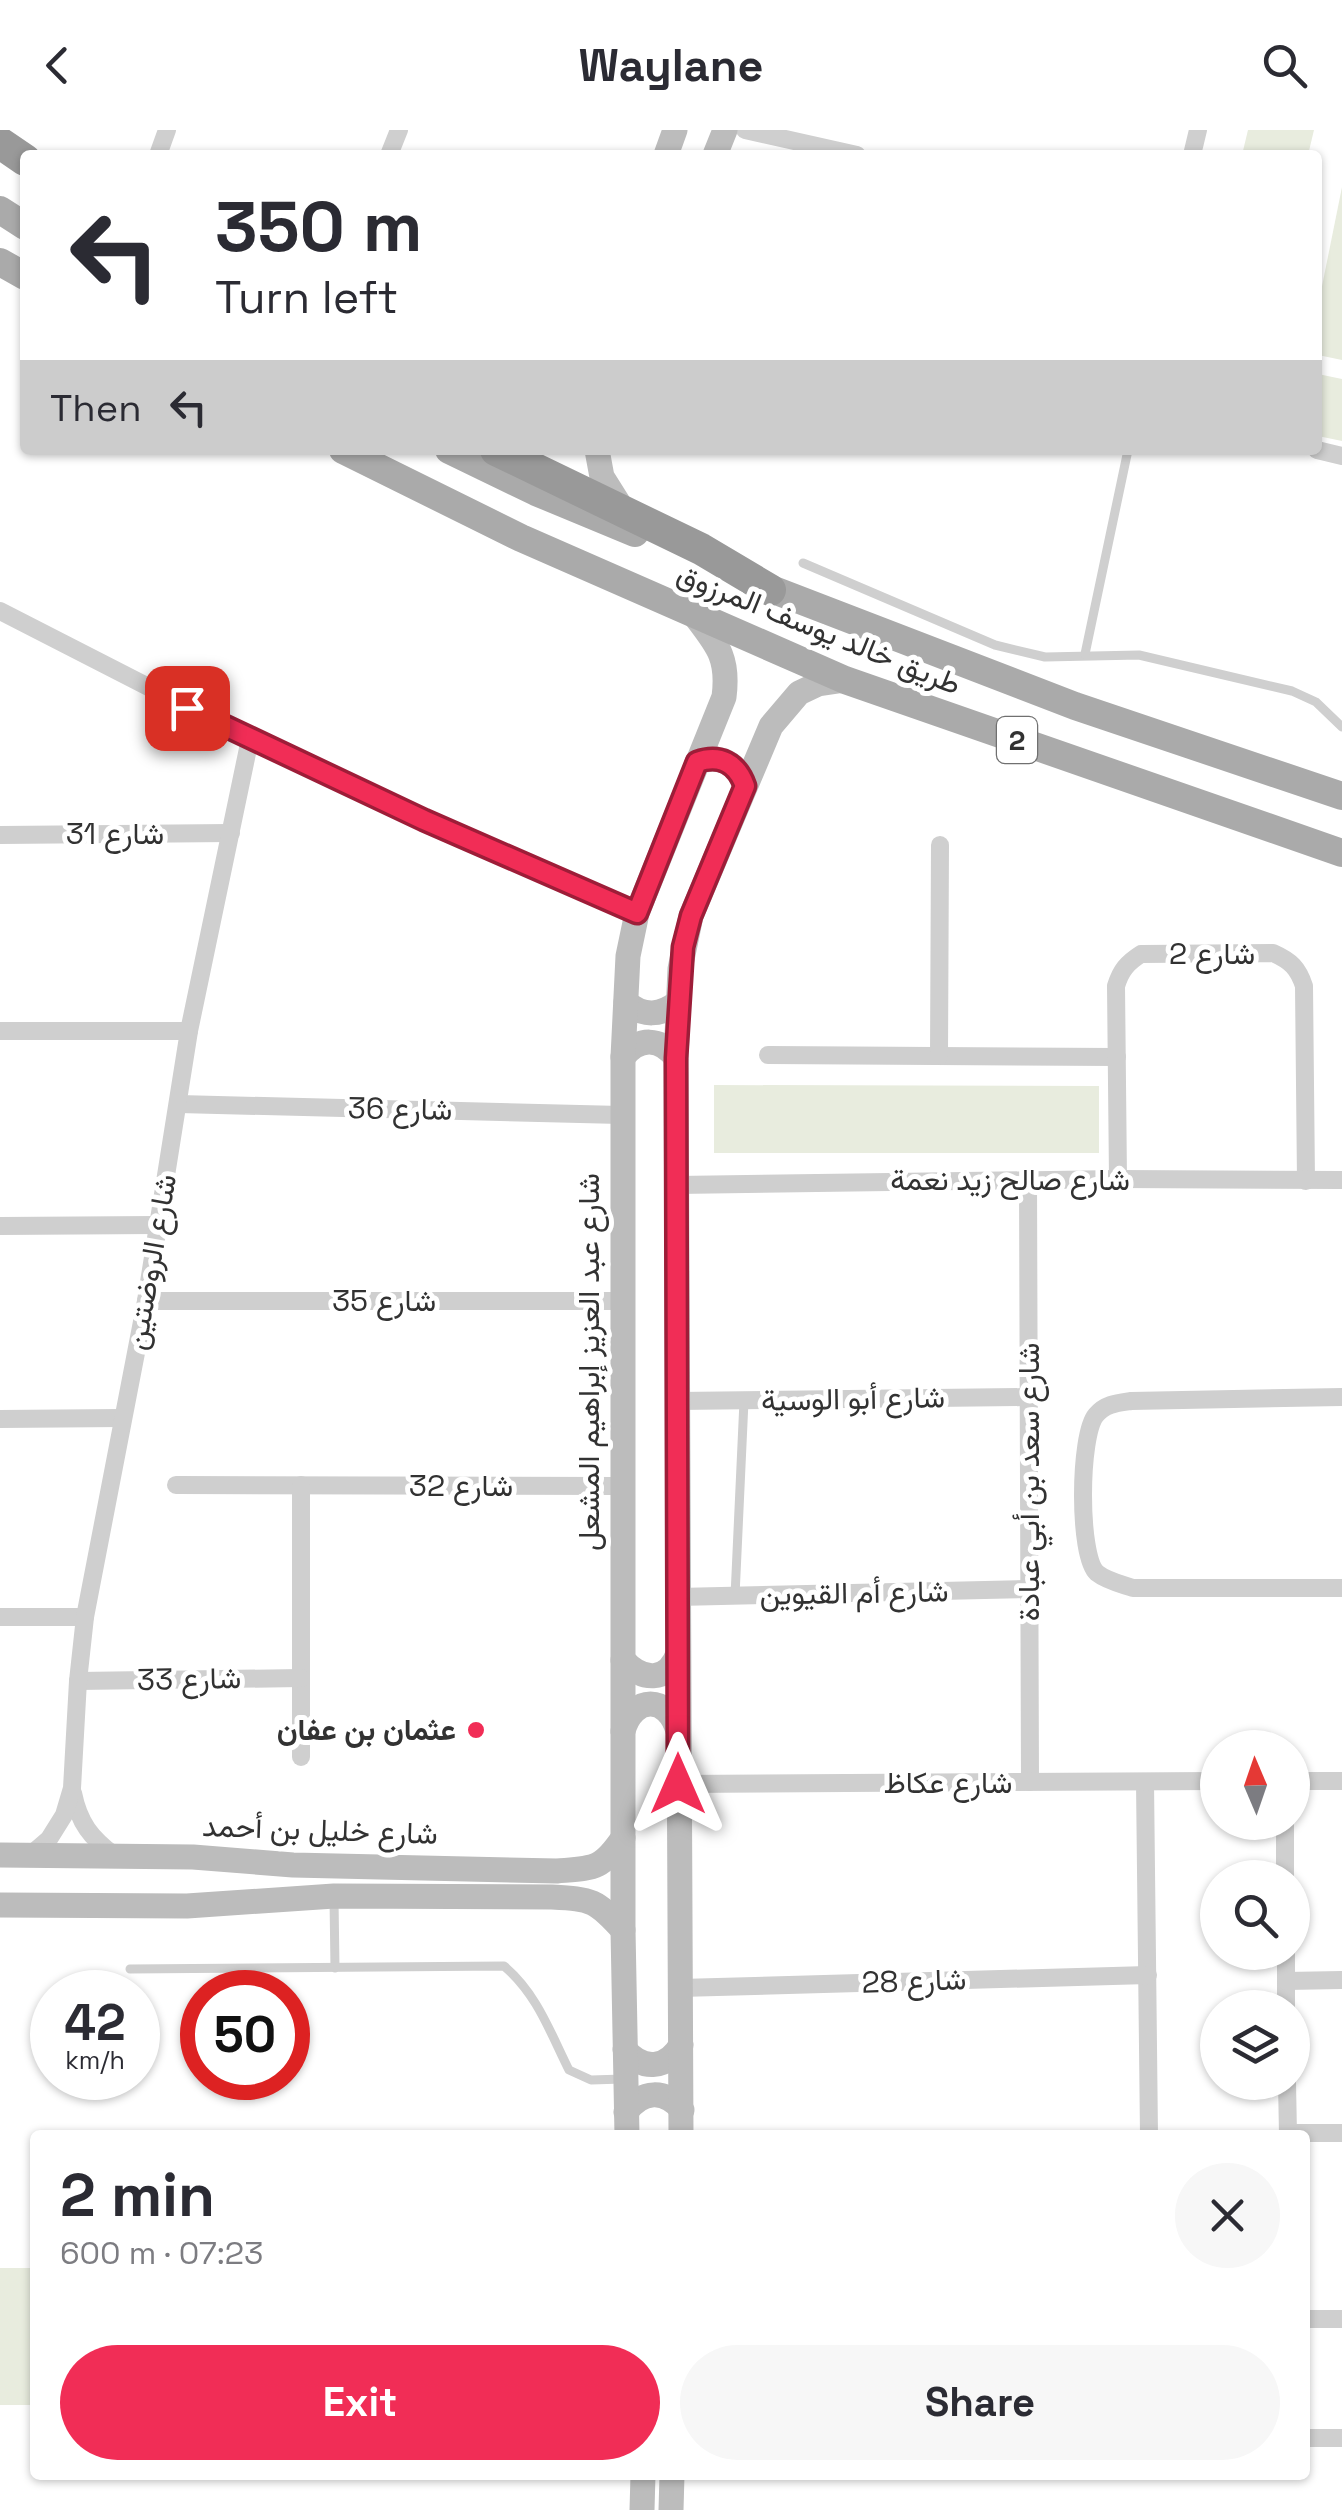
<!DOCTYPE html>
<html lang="en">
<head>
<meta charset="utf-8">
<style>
	:root { --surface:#fff; --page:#f7f7f7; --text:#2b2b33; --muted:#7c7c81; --accent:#f12d56 }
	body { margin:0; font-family:"Space Grotesk",Vazirmatn,sans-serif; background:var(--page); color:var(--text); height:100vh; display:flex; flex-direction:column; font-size:38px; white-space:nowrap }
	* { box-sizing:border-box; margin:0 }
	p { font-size:32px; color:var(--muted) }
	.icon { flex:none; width:55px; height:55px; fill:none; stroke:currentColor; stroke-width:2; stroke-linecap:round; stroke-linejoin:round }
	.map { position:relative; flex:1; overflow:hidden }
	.side { position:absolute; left:30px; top:2000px; width:1280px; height:350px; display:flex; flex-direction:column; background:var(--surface); border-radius:10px; box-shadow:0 2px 8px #0004 }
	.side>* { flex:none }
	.guide { position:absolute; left:20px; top:20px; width:1302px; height:305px; border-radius:10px; box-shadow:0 2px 8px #0004; background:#fff; color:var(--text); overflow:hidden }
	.needle { width:65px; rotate:358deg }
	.tools { position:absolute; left:1200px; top:1600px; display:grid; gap:20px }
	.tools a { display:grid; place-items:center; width:110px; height:110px; border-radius:50%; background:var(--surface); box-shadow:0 2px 8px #0004; font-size:50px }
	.speed { position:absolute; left:30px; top:1840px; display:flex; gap:20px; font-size:50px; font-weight:700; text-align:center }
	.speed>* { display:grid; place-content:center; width:130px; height:130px; border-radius:50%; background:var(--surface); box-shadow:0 2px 8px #0004; line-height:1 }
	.speed small { font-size:25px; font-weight:400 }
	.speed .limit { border:15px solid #d22; background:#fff; color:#111 }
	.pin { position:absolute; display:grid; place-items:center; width:85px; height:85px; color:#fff; margin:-42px; border-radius:20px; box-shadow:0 5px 15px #0006 }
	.me { position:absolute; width:110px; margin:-55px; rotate:0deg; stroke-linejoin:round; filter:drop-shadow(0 0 8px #0008) }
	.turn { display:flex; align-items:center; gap:35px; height:210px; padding:0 30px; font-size:45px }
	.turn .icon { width:130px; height:130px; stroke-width:2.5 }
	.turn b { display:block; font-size:70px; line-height:85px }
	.then { display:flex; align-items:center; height:95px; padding:0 30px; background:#0003; gap:20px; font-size:38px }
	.round { display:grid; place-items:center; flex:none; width:105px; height:105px; border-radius:52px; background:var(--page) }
	.head { display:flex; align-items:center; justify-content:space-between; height:170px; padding:0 30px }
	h1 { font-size:60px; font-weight:700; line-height:75px }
	.button { display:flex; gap:20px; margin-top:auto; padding:20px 30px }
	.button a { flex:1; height:115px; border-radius:60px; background:var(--accent); color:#fff; font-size:40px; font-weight:700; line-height:115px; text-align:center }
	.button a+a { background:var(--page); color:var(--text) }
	header { display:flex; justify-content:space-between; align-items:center; height:130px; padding:0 30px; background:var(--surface); font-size:45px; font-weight:700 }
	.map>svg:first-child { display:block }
	.green { fill:#e8ecde }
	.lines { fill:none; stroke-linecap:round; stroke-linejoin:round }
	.lane { stroke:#cfcfcf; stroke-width:9 }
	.street { stroke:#cfcfcf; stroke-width:18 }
	.secondary { stroke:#bcbcbc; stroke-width:25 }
	.primary { stroke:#aaa; stroke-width:28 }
	.highway { stroke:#999; stroke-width:32 }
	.route-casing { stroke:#9d1d38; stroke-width:25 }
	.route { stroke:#f12d56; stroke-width:18 }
	.poi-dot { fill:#f12d56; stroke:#fff; stroke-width:4 }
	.labels { text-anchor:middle; stroke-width:10; stroke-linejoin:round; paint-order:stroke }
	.shield { fill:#fff; stroke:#707070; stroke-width:2.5 }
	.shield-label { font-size:28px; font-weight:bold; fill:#323232 }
	.street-label { font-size:30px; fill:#323232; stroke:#fff }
	.poi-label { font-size:30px; font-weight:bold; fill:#323232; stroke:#fff; text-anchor:end }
</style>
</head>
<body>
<header><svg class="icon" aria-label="back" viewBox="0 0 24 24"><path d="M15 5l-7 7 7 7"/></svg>Waylane<svg class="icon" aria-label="search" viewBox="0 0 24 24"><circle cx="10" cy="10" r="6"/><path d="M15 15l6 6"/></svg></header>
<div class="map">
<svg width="1342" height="2380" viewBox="0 0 1342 2380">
	<rect width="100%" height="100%" fill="#fff"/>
	<g class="green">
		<path d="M 1248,0 L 1314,0 L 1308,25 L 1242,25 Z"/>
		<path d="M 1342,57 L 1342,230 L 1318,225 L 1318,176 Z"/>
		<path d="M 1318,244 L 1342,249 L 1342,311 L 1318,306 Z"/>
		<path d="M 714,955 L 1099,956 L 1099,1023 L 714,1023 Z"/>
		<rect x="0" y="2138" width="35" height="137"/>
	</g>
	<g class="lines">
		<g class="lane">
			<path d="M 803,433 L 995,515 L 1045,527 L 1139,525 L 1292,561 L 1316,572 L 1342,597"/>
			<path d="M 1085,524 L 1128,320"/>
			<path d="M 735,1466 L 744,1271"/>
			<path d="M 334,1769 L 335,1838"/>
			<path d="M 130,1839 L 504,1836 C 537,1864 550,1902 569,1940 L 591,1950 L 623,1949"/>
		</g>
		<g class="street">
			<path d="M 745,0 L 857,25"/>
			<path d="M 158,25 L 167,0"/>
			<path d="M 389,25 L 399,0"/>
			<path d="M 1192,25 L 1198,0"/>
			<path d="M 1317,320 L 1342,326"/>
			<path d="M 0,481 L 250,609 L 423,690 L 637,783"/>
			<path d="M 0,705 L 231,703"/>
			<path d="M 0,901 L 189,901"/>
			<path d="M 768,925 L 1117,927"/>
			<path d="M 939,926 L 940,715"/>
			<path d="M 179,974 L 621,985"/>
			<path d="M 1118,1049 L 1116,856 C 1121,840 1127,833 1141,824 L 1273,823 C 1291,831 1298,838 1304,856 L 1306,1051"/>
			<path d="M 1028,1051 L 1030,1652"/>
			<path d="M 677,1055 L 1118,1049 L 1342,1050"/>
			<path d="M 0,1096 L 156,1095"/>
			<path d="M 146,1171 L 621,1171"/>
			<path d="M 1342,1267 L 1131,1271 C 1117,1273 1105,1274 1096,1285 C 1079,1305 1078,1426 1097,1443 C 1107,1451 1121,1454 1133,1458 L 1342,1458"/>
			<path d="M 678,1271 L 1028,1267"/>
			<path d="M 0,1289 L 122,1288"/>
			<path d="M 176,1355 L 621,1356"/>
			<path d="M 301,1355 L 301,1627"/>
			<path d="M 678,1467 L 1029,1459"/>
			<path d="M 0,1487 L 85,1487"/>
			<path d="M 78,1551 L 301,1548"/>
			<path d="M 1292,1651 L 1342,1651"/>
			<path d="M 1145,1652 L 1149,2005"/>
			<path d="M 678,1654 L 1218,1651"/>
			<path d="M 73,1663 C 79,1693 91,1708 115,1726"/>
			<path d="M 1285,1692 L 1285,1748"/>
			<path d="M 28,1727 L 49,1709 L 64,1685 L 72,1658 L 78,1551 L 85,1487 L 146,1171 L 189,901 L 250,609"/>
			<path d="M 1286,1822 L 1286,1878"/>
			<path d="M 1286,1851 L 1342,1850"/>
			<path d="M 680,1858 L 1148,1845"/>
			<path d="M 1287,1952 L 1288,2005"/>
			<path d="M 1288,2003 L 1342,2003"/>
			<path d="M 1305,2189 L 1342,2189"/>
			<path d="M 1305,2308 L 1342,2308"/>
		</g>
		<g class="secondary">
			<path d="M 666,25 L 675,0"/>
			<path d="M 715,25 L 725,0"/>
			<path d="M 597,320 L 602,347 L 624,382"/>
			<path d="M 697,632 C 721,624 737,633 745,656"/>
			<path d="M 626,872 C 643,887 661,886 678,872"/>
			<path d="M 623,927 C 639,907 660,907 676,928"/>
			<path d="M 623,1530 C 642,1551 667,1553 678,1524"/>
			<path d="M 623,1601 C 633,1565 668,1565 678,1601"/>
			<path d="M 0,1725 L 193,1727 L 293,1735 L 557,1741 C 594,1738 601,1740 623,1708"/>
			<path d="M 0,1775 L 187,1776 L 334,1766 L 552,1767 C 592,1769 596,1770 623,1800"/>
			<path d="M 625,1920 C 643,1941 667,1939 681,1915"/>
			<path d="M 626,1982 C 642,1960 665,1959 682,1980"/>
			<path d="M 627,2005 L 623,1800 L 623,927 L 628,826 L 637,783 L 724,567 C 729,528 718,516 695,486"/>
			<path d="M 681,2005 L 676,928 L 680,839 L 691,786 L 771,596 L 799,563 L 818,554 L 845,550"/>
			<path d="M 642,2380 L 643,2345"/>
			<path d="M 671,2380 L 672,2345"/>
		</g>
		<g class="primary">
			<path d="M 0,80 L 25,96"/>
			<path d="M 0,132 L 25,146"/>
			<path d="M 343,320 L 521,408 L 845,550 L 1342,723"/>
			<path d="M 449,320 L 536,362 L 635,403"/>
			<path d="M 753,452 L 1075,576 L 1342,666"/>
		</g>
		<g class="highway">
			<path d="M 0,13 L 25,30"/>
			<path d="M 496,320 L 701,419 L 770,460"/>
		</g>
	</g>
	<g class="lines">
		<defs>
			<path id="route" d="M 187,578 L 424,690 L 637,783 L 697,632 C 720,624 737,633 745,656 L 691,786 L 683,817 L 676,928 L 678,1654"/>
		</defs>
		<use href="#route" class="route-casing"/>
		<use href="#route" class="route"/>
	</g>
	<circle class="poi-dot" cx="476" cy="1600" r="10"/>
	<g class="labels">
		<rect class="shield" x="997" y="587" width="40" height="46" rx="8"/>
		<g class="shield-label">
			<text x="1017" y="620">2</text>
		</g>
		<g class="street-label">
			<text transform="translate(819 499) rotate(22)" y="10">طريق خالد يوسف المرزوق</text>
			<text x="115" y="714">شارع 31</text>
			<text x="1212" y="834">شارع 2</text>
			<text transform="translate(400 979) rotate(1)" y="10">شارع 36</text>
			<text x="1010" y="1060">شارع صالح زيد نعمة</text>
			<text transform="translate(151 1132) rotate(-80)" y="10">شارع الروضتين</text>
			<text x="384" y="1181">شارع 35</text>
			<text transform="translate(589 1232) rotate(-90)" y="10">شارع عبد العزيز إبراهيم المشعل</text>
			<text transform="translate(853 1269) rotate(-1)" y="10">شارع أبو الوسية</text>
			<text transform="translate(1029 1352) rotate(-90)" y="10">شارع سعد بن أبي عبادة</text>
			<text x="461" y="1366">شارع 32</text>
			<text transform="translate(854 1463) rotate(-1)" y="10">شارع أم القيوين</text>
			<text transform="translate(189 1549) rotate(-1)" y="10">شارع 33</text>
			<text x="948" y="1663">شارع عكاظ</text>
			<text transform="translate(320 1700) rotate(2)" y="10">شارع خليل بن أحمد</text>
			<text transform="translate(914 1851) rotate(-2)" y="10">شارع 28</text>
		</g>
		<g class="poi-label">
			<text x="456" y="1610">عثمان بن عفان</text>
		</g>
	</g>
</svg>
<div class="tools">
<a><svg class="needle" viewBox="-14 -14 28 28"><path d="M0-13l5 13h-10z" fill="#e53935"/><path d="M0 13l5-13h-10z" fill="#7c7c81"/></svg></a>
<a><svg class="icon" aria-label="search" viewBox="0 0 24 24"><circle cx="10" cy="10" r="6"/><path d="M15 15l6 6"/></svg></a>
<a><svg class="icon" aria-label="layers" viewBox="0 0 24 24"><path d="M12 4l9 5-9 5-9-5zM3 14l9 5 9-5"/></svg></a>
</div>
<div class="speed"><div>42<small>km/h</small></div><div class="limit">50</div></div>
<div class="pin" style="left:187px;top:578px;background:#d93025"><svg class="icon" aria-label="arrive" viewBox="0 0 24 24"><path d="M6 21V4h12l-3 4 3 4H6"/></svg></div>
<svg class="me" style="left:678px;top:1654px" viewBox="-20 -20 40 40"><path d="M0-17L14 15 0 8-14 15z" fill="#f12d56" stroke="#fff" stroke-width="4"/></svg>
<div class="guide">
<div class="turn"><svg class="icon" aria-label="left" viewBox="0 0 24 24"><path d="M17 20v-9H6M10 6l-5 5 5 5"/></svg><div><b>350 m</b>Turn left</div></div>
<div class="then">Then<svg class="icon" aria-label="left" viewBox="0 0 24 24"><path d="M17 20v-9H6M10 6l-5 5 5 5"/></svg></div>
</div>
<section class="side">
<div class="head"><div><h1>2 min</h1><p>600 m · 07:23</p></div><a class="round"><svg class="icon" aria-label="close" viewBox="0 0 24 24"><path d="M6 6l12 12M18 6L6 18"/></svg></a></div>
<div class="button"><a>Exit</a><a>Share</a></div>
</section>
</div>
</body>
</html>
